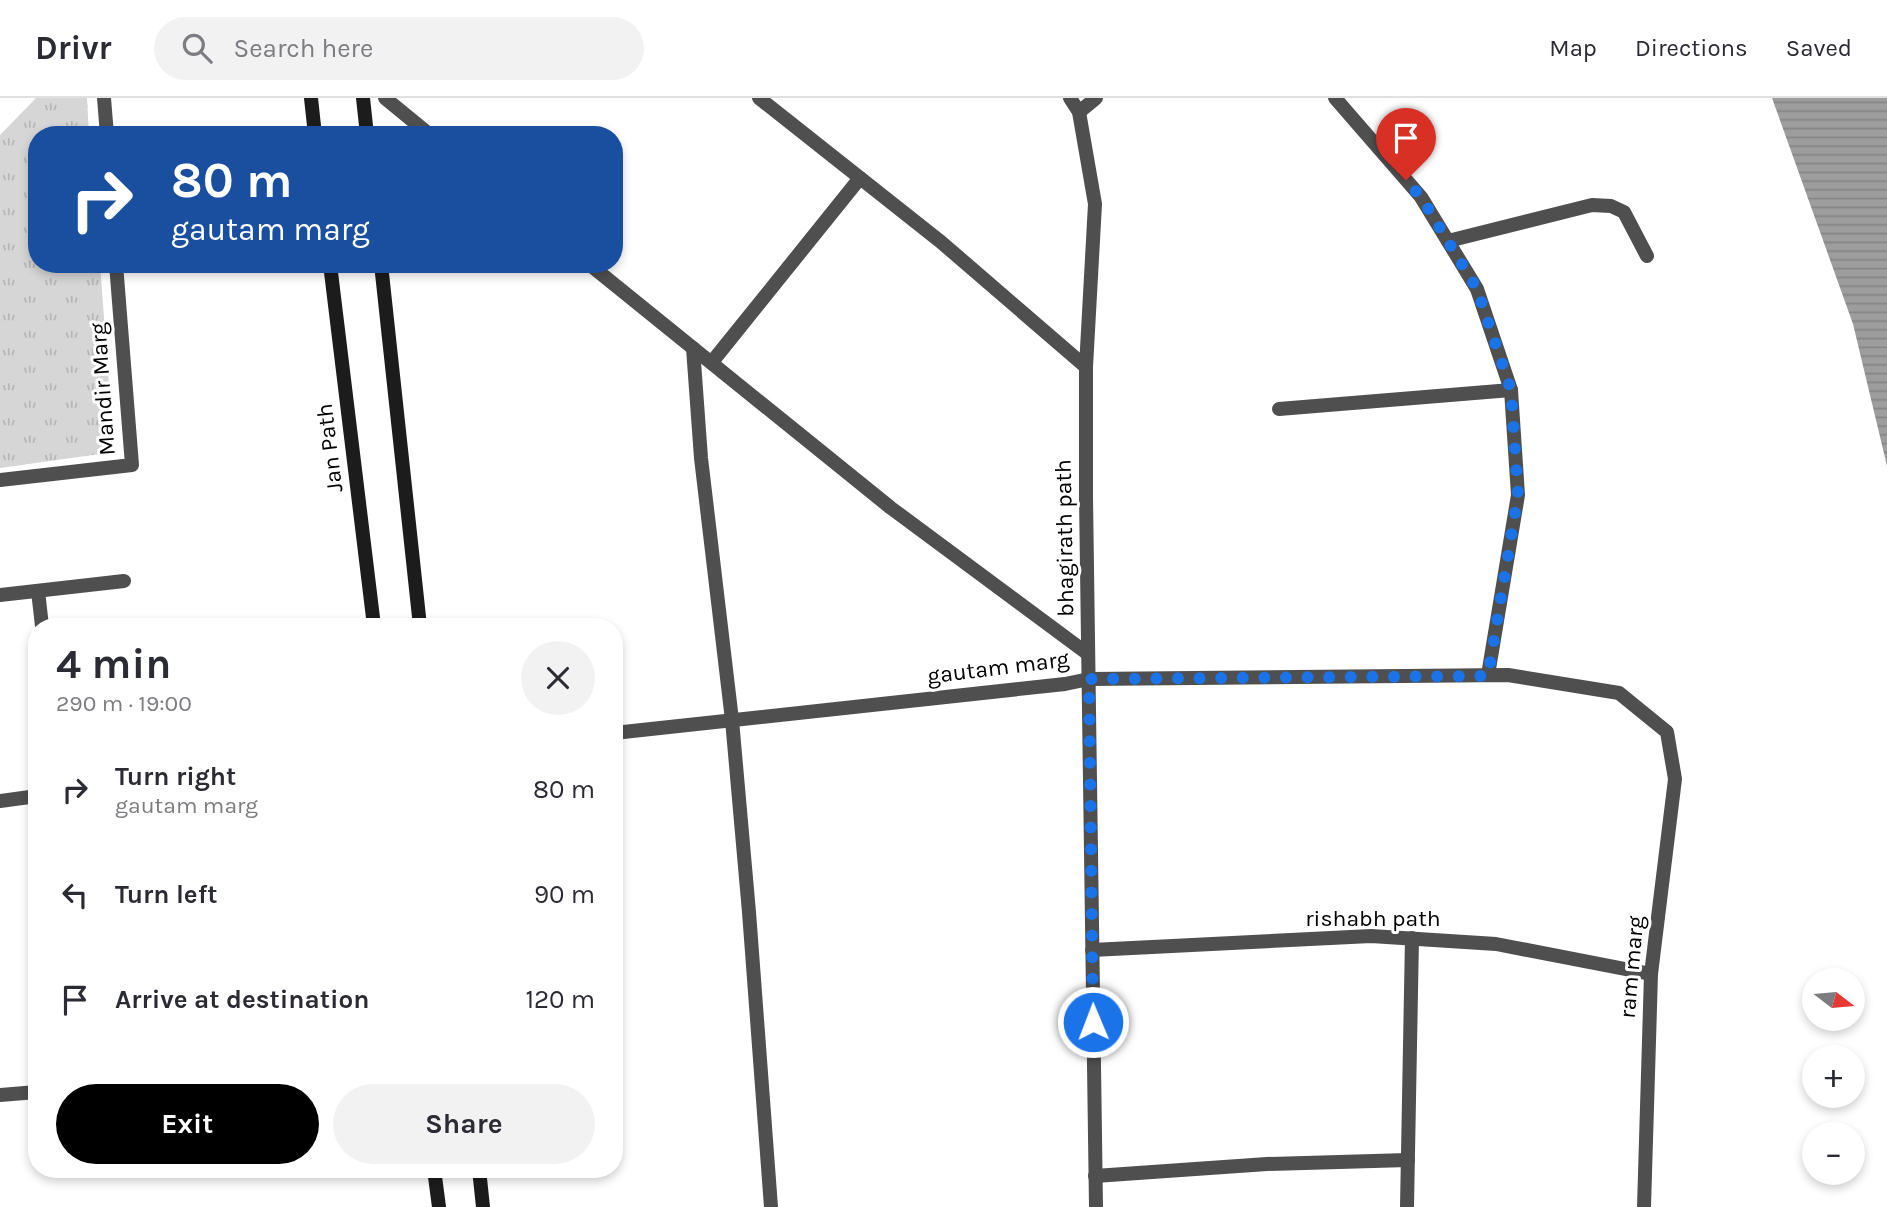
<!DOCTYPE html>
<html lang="en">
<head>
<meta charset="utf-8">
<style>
	:root { --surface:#fff; --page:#f2f2f3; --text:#2b2b33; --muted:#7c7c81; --line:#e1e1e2; --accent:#000 }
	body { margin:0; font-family:Karla,sans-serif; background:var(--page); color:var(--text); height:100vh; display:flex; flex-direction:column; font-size:26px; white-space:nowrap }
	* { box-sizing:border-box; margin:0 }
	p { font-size:23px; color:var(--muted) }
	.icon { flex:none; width:38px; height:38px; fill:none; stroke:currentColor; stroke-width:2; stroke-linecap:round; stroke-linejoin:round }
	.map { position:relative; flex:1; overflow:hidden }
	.sheet { position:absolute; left:28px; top:520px; width:595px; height:560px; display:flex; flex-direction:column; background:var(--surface); border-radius:28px; box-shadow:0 4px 10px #0003 }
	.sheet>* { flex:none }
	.banner { position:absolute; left:28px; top:28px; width:595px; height:147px; border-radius:28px; box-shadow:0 4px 10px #0003; background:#1a4fa0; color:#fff; overflow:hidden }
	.needle { width:46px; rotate:106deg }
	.buttons { position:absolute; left:1802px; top:870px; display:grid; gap:14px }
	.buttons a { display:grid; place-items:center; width:63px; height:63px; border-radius:50%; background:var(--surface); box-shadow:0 4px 10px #0003; font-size:35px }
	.pin { position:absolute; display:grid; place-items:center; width:60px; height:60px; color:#fff; margin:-72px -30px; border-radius:50% 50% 50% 0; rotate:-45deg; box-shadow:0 0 7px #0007 }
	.pin .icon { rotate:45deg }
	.me { position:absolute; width:77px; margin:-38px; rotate:359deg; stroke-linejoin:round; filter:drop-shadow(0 0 5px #0008) }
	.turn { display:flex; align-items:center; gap:24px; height:147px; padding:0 28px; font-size:32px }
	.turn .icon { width:91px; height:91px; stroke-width:2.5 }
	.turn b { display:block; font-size:49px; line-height:60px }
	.round { display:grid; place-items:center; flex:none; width:74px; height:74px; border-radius:37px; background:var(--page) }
	.head { display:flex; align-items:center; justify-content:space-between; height:119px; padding:0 28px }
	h1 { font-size:42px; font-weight:700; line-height:52px }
	.cta { display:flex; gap:14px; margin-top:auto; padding:14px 28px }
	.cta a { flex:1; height:80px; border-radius:42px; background:var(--accent); color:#fff; font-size:28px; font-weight:700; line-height:80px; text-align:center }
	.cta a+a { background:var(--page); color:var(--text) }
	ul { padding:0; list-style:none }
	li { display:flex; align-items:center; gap:21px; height:105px; padding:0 28px }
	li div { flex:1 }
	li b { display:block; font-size:26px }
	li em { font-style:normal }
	header { display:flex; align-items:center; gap:42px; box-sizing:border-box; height:98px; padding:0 35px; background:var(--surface); border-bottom:2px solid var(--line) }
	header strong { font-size:33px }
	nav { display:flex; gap:38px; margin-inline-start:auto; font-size:24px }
	.search { width:490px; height:63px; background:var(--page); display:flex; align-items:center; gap:18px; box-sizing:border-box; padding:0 24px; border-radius:38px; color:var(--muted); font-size:26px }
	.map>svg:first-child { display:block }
	.park { fill:url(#park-tufts) }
	.water { fill:url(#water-rules) }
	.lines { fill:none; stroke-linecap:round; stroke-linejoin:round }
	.street { stroke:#4f4f4f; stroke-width:14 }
	.secondary { stroke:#1c1c1c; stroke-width:14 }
	.route { stroke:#1a73e8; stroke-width:12; stroke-dasharray:0 21.6 }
	.labels { text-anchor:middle; stroke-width:6; stroke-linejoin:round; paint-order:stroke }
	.street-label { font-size:23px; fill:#000; stroke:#fff }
</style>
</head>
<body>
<header>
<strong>Drivr</strong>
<div class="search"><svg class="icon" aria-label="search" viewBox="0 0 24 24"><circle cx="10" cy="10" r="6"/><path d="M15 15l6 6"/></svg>Search here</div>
<nav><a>Map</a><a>Directions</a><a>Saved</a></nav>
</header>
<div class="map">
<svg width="1887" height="1109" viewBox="0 0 1887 1109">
	<defs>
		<pattern id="park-tufts" width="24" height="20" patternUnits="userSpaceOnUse" patternTransform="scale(1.75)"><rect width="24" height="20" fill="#d6d6d6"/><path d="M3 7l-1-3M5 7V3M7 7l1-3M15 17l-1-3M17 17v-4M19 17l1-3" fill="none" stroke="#b6b6b6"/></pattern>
		<pattern id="water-rules" width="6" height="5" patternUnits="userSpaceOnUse" patternTransform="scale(1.75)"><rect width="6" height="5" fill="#9d9d9d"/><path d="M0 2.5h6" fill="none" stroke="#858585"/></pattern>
	</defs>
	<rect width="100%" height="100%" fill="#fff"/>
	<path class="park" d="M 36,0 L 87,0 L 89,37 L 37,37 L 37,166 L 100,166 L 114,354 L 0,370 L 0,37 Z"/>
	<path class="water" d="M 1772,0 L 1887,0 L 1887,368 L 1853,226 Z"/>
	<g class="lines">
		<g class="street">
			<path d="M 104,0 L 107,37"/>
			<path d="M 385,0 L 430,37"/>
			<path d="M 759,0 L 941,144 L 1086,269"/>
			<path d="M 1070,0 L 1079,14 L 1095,106 L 1086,269 L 1086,399 L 1096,1109"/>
			<path d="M 1335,0 L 1421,99 L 1477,191 L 1511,292 L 1518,397 L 1488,577"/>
			<path d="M 1079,14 L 1096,0"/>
			<path d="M 1448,143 L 1592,107 L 1611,108 L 1624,114 L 1647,158"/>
			<path d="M 589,166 L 891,410 L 1088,556"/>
			<path d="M 693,250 L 701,360 L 732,622 L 749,814 L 771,1109"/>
			<path d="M 712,264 L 860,80"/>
			<path d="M 1279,311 L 1511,292"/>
			<path d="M 0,382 L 132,367 L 116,166"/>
			<path d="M 38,493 L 42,528"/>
			<path d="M 0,497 L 124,483"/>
			<path d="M 614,635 L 1065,586 L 1089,581 L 1508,577 L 1619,595 L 1667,634 L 1675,681 L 1651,876 L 1644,1109"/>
			<path d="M 0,703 L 37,698"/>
			<path d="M 1092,852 L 1371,838 L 1496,846 L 1651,876"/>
			<path d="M 0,997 L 37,994"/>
			<path d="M 1095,1078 L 1267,1066 L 1408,1062"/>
			<path d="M 1407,1109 L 1412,840"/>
		</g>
		<g class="secondary">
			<path d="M 311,0 L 315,37"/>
			<path d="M 363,0 L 367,37"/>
			<path d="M 330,166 L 374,528"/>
			<path d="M 381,166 L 420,528"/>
			<path d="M 434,1071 L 439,1109"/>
			<path d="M 479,1071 L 483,1109"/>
		</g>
	</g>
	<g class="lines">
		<path class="route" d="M 1093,924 L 1089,581 L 1488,578 L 1518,397 L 1511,292 L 1477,191 L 1421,99 L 1406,82"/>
	</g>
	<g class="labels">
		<g class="street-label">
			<text transform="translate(102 291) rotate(-94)" y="8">Mandir Marg</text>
			<text transform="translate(329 350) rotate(-97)" y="8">Jan Path</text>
			<text transform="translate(1064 440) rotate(-91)" y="8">bhagirath path</text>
			<text transform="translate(998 569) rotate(-7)" y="8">gautam marg</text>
			<text x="1373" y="828">rishabh path</text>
			<text transform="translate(1631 869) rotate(-85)" y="8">ram marg</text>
		</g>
	</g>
</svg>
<div class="buttons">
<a><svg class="needle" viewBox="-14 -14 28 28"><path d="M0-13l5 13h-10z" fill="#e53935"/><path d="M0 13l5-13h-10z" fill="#7c7c81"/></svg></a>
<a>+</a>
<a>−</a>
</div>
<div class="pin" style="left:1406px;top:82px;background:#d93025"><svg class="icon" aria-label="arrive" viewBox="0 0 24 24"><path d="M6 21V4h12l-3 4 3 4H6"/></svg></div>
<svg class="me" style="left:1093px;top:924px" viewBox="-20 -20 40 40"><circle r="17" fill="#1a73e8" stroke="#fff" stroke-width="3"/><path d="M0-11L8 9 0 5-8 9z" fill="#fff"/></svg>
<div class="banner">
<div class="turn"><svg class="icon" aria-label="right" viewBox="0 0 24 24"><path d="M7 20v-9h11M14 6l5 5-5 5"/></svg><div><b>80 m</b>gautam marg</div></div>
</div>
<section class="sheet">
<div class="head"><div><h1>4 min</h1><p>290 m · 19:00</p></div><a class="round"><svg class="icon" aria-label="close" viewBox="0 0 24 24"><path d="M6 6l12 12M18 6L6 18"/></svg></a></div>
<ul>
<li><svg class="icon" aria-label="right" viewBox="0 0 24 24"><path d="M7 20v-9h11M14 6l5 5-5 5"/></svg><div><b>Turn right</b><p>gautam marg</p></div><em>80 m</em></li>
<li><svg class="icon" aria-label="left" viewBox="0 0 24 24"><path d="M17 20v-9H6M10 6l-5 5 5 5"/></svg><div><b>Turn left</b></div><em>90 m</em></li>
<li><svg class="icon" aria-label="arrive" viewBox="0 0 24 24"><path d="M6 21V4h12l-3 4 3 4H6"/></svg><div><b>Arrive at destination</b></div><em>120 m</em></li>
</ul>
<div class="cta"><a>Exit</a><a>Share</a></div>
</section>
</div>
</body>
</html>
